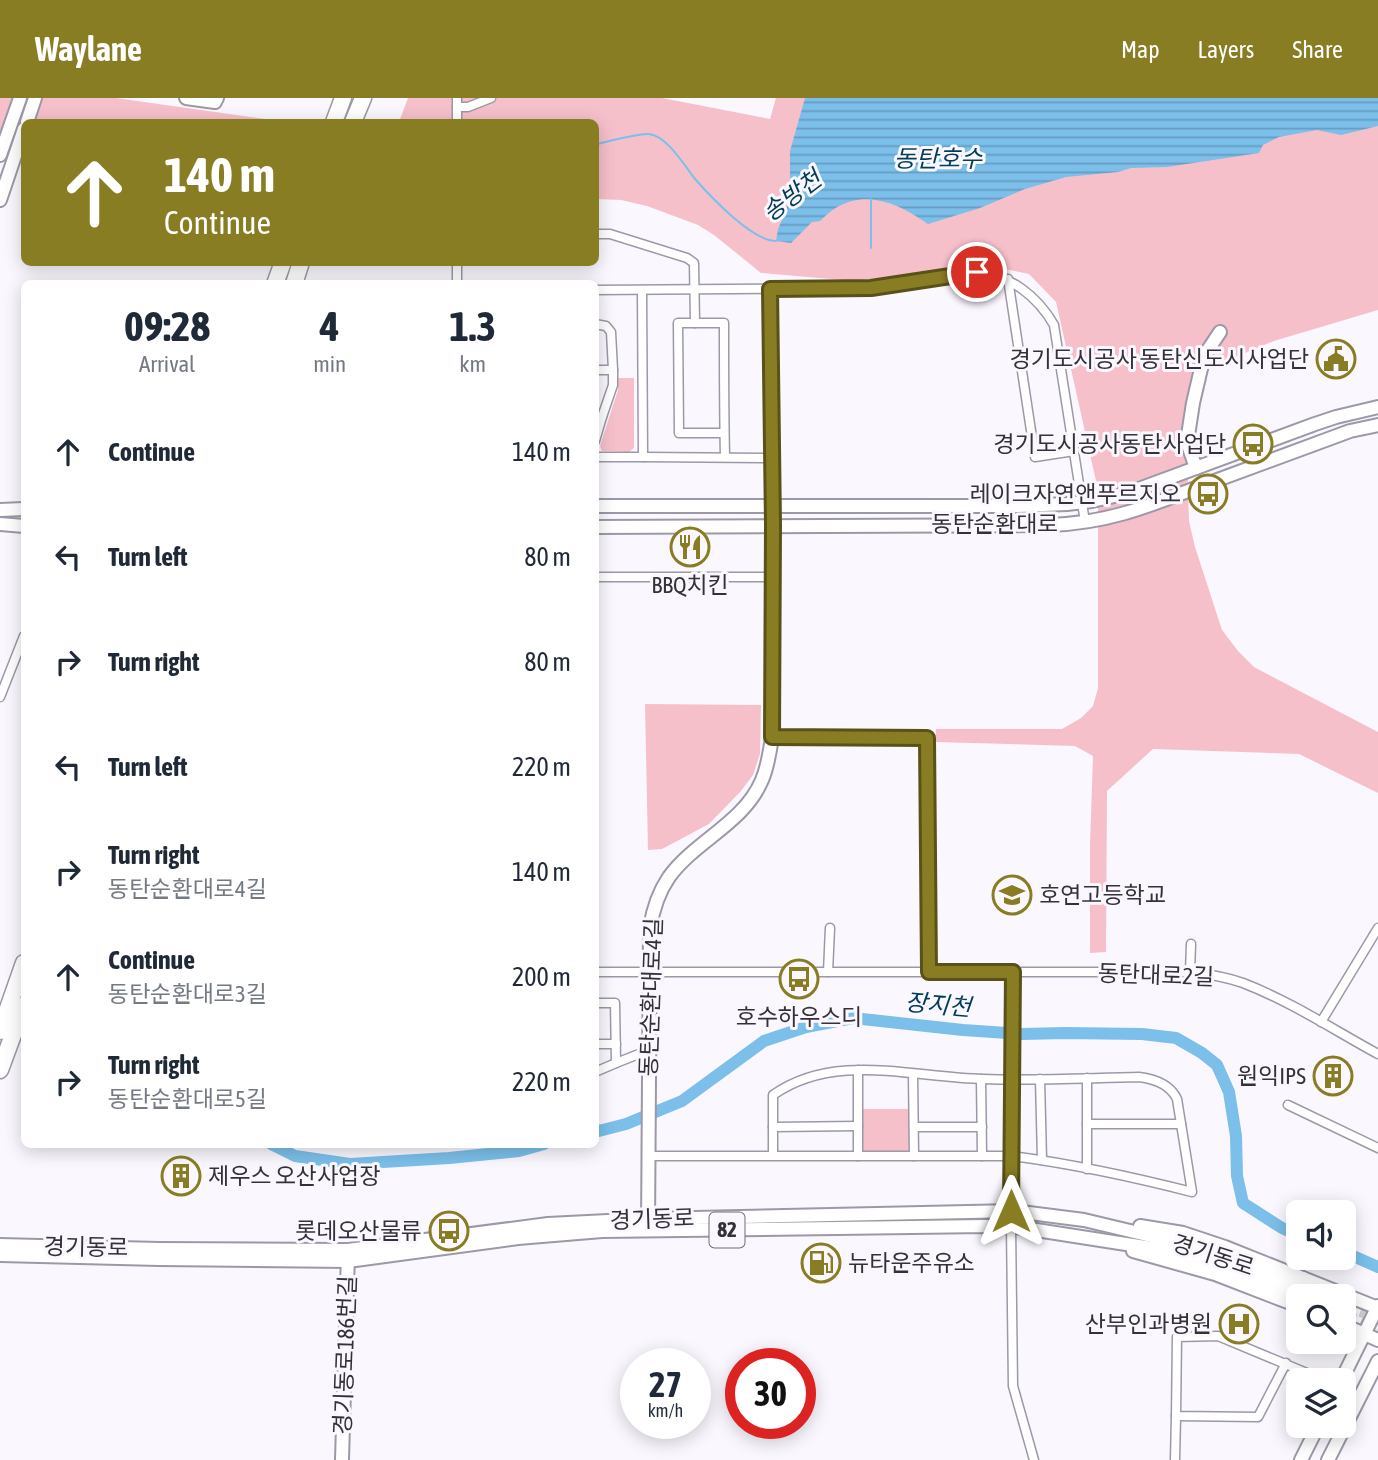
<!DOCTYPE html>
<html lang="en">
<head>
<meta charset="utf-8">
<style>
	:root { --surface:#fff; --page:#f2f2f3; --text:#1f2937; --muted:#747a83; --accent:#897d23 }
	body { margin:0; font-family:"Asap Condensed","Noto Sans KR",sans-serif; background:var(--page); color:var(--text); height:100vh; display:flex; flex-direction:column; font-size:26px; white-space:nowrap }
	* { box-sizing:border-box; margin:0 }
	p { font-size:23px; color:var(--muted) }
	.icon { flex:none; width:38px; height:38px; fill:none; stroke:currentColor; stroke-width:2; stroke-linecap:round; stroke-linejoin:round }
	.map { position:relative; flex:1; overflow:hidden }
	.sheet { position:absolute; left:21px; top:182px; width:578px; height:868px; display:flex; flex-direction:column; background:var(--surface); border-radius:10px; box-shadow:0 4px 18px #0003 }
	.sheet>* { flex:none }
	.top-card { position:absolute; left:21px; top:21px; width:578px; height:147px; border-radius:10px; box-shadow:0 4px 18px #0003; background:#897d23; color:#fff; overflow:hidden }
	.fabs { position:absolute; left:1286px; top:1102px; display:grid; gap:14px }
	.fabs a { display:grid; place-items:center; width:70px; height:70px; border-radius:10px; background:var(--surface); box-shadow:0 4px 18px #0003; font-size:35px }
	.speed { position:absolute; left:620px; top:1250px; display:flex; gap:14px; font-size:35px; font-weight:700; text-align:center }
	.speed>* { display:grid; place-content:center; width:91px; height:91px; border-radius:50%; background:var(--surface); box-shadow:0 4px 18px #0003; line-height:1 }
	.speed small { font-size:18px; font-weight:400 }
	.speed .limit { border:10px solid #d22; background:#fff; color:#111 }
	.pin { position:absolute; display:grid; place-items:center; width:60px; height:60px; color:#fff; margin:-30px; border:4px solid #fff; border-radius:50%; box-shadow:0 2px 7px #0007 }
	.me { position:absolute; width:77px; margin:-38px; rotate:0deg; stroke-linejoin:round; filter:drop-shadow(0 0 5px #0008) }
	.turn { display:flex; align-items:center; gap:24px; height:147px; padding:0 28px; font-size:32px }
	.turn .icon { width:91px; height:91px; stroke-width:2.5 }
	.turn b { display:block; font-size:49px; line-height:60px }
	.eta { display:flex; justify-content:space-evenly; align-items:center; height:119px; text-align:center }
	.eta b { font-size:42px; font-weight:700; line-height:49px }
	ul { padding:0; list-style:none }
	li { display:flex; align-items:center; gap:21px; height:105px; padding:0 28px }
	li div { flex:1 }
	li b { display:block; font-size:26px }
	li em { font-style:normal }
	header { display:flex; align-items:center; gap:42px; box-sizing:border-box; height:98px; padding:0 35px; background:var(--accent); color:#fff }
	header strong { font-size:33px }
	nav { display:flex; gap:38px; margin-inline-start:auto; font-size:24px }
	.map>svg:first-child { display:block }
	.green { fill:#f6c0cb }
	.water { fill:url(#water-rules) }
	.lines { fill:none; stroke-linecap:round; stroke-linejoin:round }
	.stream { stroke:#7bbfea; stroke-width:2 }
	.river { stroke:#7bbfea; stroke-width:12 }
	.primary-tunnel { stroke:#d2d0d6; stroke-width:12; stroke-dasharray:12 6; stroke-linecap:butt }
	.street-casing { stroke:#9d98a7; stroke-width:11 }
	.secondary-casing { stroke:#9d98a7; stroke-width:16 }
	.primary-casing { stroke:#9d98a7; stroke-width:16 }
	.highway-casing { stroke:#9d98a7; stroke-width:19 }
	.street { stroke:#fff; stroke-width:8 }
	.secondary { stroke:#fff; stroke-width:12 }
	.primary { stroke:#fff; stroke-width:12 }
	.highway { stroke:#fff; stroke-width:16 }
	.route-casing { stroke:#595117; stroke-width:18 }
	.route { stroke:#897d23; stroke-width:12 }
	.labels { text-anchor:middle; stroke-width:6; stroke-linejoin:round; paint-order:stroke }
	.shield { fill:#faf8fe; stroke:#6f6d73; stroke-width:2 }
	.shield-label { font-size:21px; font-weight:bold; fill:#343138 }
	.poi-label { font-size:23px; fill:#343138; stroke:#faf8fe; text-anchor:end }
	.street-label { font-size:23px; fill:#343138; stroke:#faf8fe }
	.water-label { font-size:24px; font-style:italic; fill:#023c59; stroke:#faf8fe }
</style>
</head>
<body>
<header>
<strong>Waylane</strong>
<nav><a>Map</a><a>Layers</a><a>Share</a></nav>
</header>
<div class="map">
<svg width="1378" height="1362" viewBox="0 0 1378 1362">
	<defs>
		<pattern id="water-rules" width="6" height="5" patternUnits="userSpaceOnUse" patternTransform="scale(1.75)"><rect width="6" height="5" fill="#7bbfea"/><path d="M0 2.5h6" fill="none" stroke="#669cbf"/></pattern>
	</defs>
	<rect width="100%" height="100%" fill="#faf8fe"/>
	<g class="green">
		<path d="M 0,0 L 116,0 L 286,24 L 24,24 L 24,65 L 0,59 Z"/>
		<path d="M 408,0 L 662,0 L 770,21 L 776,0 L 1378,0 L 1378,212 L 1274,243 L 1207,271 L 1187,355 L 1189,423 L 1195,449 L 1222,532 L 1238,553 L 1254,569 L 1378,634 L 1378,695 L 1299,656 L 1153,651 L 1107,693 L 1106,854 L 1090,855 L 1090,746 L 1093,658 L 1075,648 L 936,644 L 936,631 L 1062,631 L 1081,620 L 1093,608 L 1098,590 L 1098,392 L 1056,204 L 1029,176 L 986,167 L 854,183 L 761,175 L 714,137 L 698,127 L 647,108 L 621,102 L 595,101 L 595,24 L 399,24 Z"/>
		<path d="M 618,280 L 634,280 L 634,350 L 629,354 L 602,353 L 600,348 L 618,292 Z"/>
		<path d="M 645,606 L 761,607 L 760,656 L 753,677 L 741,693 L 709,726 L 662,751 L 648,752 Z"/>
		<rect x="863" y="1011" width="46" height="42"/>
	</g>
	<path class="water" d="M 805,0 L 1378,0 L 1378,28 L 1341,37 L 1317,32 L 1279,39 L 1263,47 L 1259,55 L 1167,69 L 1131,70 L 1118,74 L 1066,79 L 1025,91 L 980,110 L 928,126 C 893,101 854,87 820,123 L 812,124 L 791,145 L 776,143 L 778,131 L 783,120 L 790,99 L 790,53 Z"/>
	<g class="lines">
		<g class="stream">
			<path d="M 595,47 C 603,44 642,35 649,36 C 667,38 684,67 695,81 C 711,99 752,143 776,143"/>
			<path d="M 871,101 L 871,150"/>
		</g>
		<g class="river">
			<path d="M 595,1034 L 626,1026 L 682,1003 L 764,943 L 806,929 L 853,920 L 963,932 L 1022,936 L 1065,935 L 1142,936 L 1176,940 L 1202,955 L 1217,967 L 1229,994 L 1236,1038 L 1237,1078 L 1243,1105 L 1282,1130 L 1298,1137"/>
			<path d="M 271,1046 L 295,1058 L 350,1066 L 449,1060 L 519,1053 L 544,1046"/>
			<path d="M 1344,1154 L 1378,1169"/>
		</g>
		<g class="primary-tunnel">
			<path d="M 1299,1188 L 1325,1199"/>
			<path d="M 1344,1206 L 1378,1220"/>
			<path d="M 1344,1217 L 1378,1231"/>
		</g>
		<defs>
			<g id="street">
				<path d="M 457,9 L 468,9 L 491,0"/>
				<path d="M 457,24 L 457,0"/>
				<path d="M 595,136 L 610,136 L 687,160 L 694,165 L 695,225"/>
				<path d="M 457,164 L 457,186"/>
				<path d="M 1008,181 L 1035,359 L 1074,353"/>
				<path d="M 770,191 L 773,427"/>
				<path d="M 595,192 L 871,190 L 977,175 C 1010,176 1038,199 1054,227 L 1085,424"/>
				<path d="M 595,226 L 606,228 L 611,234 L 613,272"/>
				<path d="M 595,272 L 613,272 L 613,287 L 602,319 L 595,319"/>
				<path d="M 724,335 L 679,335 L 678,225 L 724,225 C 724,270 724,314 725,359"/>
				<path d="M 595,343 L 602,319"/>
				<path d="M 595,359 L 643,359 L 642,192"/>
				<path d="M 643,359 L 772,360"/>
				<path d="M 595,479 L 772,479"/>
				<path d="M 0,599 L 24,538"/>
				<path d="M 772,639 L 927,640 L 929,874"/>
				<path d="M 595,874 L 1190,874 C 1208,876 1226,879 1243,885 C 1290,903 1334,932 1378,956"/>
				<path d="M 828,874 L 830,830"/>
				<path d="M 1190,874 L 1191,846"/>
				<path d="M 595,905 L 615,905 L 616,965 L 595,974"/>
				<path d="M 1321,924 L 1378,830"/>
				<path d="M 595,946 L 616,946"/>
				<path d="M 616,965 L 649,952"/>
				<path d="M 858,972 L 858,1058"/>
				<path d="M 913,976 L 914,1058"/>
				<path d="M 1087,980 L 1087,1071"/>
				<path d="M 981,981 L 982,1058"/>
				<path d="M 1040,981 L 1042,1062"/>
				<path d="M 1288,1007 L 1378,1050"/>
				<path d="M 1087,1026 L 1181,1026"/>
				<path d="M 773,1029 L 858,1028"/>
				<path d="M 914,1029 L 982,1029"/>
				<path d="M 649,1058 L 1012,1058 C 1073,1066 1133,1079 1192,1094 L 1177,1001 C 1170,986 1155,981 1139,979 C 1087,980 1035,983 983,981 C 914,980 835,953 773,997 L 773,1058"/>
				<path d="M 1011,1113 L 1013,874"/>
				<path d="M 1011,1129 L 1013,1288 L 1034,1362"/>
				<path d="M 1286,1265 L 1258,1319 L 1176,1318 L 1177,1239 L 1218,1238 L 1326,1283"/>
				<path d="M 1175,1362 L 1176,1318"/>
			</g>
			<g id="secondary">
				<path d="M 186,0 L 215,4 L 217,0"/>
				<path d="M 1196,370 L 1187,344 L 1193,305 L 1204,258 L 1220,234"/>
				<path d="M 595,408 L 1018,408 L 1067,406 L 1092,403 L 1128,395 L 1315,326 L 1336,319 L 1378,309"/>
				<path d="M 0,412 L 24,411"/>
				<path d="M 0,426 L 24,428"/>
				<path d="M 595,429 L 1050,427 C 1108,425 1149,408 1201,388 C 1242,373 1283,358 1323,343 L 1350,333 L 1378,327"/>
				<path d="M 648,1132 L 650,830 C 653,811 658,795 669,779 C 695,743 744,725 762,682 C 768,668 770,653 772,639 L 773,427"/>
				<path d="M 1341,1283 L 1378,1208"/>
				<path d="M 342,1362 L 348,1155"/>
				<path d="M 1301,1362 L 1318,1328"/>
				<path d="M 1328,1362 L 1378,1263"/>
			</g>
			<g id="primary">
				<path d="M 27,24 L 35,0"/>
				<path d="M 0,57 L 20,0"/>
				<path d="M 0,102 L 24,31"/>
				<path d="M 1140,1128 L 1183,1135 L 1225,1149 L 1378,1210"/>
				<path d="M 0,1147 L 159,1151 L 348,1152 L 548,1126 L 648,1121 L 1014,1113 L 1084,1122 L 1172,1143 L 1233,1162 L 1294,1186"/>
				<path d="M 1133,1153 L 1215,1176 L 1298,1208"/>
				<path d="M 0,1157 L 159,1161 L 348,1163 L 518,1140 L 602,1133 L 986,1128 L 1017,1129 L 1158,1151 L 1205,1163 L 1291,1195"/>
				<path d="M 1303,1180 L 1309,1189 L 1308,1199"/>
				<path d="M 1344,1227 L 1378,1242"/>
			</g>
			<g id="highway">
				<path d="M 334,24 L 343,0"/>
				<path d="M 353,24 L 363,0"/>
				<path d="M 275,186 L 283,164"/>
				<path d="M 294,186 L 301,164"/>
				<path d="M 0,933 L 24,865"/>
				<path d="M 0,972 L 24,907"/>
			</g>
		</defs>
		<use href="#street" class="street-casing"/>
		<use href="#secondary" class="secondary-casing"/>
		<use href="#primary" class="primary-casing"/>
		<use href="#highway" class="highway-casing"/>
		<use href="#street" class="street"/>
		<use href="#secondary" class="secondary"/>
		<use href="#primary" class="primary"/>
		<use href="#highway" class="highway"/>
	</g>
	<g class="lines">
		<defs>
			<path id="route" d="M 977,174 L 871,190 L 770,191 L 773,427 L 772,639 L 927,640 L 929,874 L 1013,874 L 1011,1113"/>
		</defs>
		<use href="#route" class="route-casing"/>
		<use href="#route" class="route"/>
	</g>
	<defs>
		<symbol id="civic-ring" viewBox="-11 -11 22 22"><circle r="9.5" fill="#faf8fe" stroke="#897d23" stroke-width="1.5"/><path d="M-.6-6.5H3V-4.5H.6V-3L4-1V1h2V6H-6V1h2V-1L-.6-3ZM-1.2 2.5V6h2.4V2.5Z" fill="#897d23"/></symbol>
		<symbol id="bus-ring" viewBox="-11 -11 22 22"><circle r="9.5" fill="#faf8fe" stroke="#897d23" stroke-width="1.5"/><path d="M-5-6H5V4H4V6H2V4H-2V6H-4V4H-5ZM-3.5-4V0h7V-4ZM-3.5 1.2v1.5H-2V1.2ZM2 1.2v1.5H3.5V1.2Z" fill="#897d23"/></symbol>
		<symbol id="restaurant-ring" viewBox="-11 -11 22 22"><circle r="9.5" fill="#faf8fe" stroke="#897d23" stroke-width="1.5"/><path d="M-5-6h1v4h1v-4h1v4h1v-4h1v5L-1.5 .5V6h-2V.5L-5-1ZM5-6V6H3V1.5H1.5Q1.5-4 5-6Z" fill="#897d23"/></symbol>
		<symbol id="school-ring" viewBox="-11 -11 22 22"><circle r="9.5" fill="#faf8fe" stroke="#897d23" stroke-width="1.5"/><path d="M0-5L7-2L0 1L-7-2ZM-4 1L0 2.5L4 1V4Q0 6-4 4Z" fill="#897d23"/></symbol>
		<symbol id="building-ring" viewBox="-11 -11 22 22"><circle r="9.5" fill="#faf8fe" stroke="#897d23" stroke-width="1.5"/><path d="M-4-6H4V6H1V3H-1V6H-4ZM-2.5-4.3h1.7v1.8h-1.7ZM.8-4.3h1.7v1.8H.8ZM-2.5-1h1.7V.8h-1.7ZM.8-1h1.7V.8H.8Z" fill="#897d23"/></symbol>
		<symbol id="fuel-ring" viewBox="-11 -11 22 22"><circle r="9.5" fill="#faf8fe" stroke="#897d23" stroke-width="1.5"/><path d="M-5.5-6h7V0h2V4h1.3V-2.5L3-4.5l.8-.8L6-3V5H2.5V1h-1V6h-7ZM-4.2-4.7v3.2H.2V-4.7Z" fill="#897d23"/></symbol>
		<symbol id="hospital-ring" viewBox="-11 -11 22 22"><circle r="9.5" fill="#faf8fe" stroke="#897d23" stroke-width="1.5"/><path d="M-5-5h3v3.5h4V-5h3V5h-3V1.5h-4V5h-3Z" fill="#897d23"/></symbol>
	</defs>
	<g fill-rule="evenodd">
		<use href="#civic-ring" x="1314" y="239" width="44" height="44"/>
		<use href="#bus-ring" x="1231" y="324" width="44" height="44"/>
		<use href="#bus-ring" x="1186" y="374" width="44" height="44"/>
		<use href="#restaurant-ring" x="668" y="427" width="44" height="44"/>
		<use href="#school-ring" x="990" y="775" width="44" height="44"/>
		<use href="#bus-ring" x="777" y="859" width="44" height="44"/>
		<use href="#building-ring" x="1311" y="956" width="44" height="44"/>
		<use href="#building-ring" x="159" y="1056" width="44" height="44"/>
		<use href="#bus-ring" x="427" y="1111" width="44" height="44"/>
		<use href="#fuel-ring" x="799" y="1143" width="44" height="44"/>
		<use href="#hospital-ring" x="1217" y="1204" width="44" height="44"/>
	</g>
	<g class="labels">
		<rect class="shield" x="709.5" y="1114.5" width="35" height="35" rx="5"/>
		<g class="shield-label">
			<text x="727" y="1139">82</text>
		</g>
		<g class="poi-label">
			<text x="1309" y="269">경기도시공사 동탄신도시사업단</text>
			<text x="1226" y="354">경기도시공사동탄사업단</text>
			<text x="1181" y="404">레이크자연앤푸르지오</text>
			<text x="690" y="495" text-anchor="middle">BBQ치킨</text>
			<text x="1039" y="805" text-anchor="start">호연고등학교</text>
			<text x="799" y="927" text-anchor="middle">호수하우스디</text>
			<text x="1306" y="986">원익IPS</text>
			<text x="208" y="1086" text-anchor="start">제우스 오산사업장</text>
			<text x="422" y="1141">롯데오산물류</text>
			<text x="848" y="1173" text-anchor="start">뉴타운주유소</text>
			<text x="1212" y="1234">산부인과병원</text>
		</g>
		<g class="street-label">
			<text x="995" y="434">동탄순환대로</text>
			<text transform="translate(1156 877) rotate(2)" y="8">동탄대로2길</text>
			<text transform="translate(651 899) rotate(-88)" y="8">동탄순환대로4길</text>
			<text transform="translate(652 1121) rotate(-2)" y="8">경기동로</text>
			<text transform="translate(86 1149) rotate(1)" y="8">경기동로</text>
			<text transform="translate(1213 1157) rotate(18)" y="8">경기동로</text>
			<text transform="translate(345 1257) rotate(-88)" y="8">경기동로186번길</text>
		</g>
		<g class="water-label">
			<text x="938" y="69">동탄호수</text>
			<text transform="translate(792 98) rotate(-37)" y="8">송방천</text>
			<text transform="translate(938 907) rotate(5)" y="8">장지천</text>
		</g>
	</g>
</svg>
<div class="fabs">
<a><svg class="icon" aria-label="sound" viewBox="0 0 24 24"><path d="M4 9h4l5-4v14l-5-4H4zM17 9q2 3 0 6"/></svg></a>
<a><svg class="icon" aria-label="search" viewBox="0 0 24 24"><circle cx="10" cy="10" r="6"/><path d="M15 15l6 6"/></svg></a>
<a><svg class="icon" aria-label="layers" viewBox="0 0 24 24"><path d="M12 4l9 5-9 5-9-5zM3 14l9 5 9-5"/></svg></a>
</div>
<div class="speed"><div>27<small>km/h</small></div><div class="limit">30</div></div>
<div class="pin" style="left:977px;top:174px;background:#d93025"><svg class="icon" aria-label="arrive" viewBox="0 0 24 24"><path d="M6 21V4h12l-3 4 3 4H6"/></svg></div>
<svg class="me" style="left:1011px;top:1113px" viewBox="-20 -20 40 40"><path d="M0-17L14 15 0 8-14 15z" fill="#897d23" stroke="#fff" stroke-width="4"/></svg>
<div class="top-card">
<div class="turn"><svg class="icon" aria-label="ahead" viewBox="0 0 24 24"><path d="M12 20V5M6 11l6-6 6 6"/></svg><div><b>140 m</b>Continue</div></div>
</div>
<section class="sheet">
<div class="eta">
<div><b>09:28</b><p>Arrival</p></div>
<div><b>4</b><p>min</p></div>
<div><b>1.3</b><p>km</p></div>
</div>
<ul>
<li><svg class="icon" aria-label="ahead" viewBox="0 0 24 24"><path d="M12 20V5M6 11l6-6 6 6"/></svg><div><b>Continue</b></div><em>140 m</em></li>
<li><svg class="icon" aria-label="left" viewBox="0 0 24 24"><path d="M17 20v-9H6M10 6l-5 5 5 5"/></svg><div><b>Turn left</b></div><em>80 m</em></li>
<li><svg class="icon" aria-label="right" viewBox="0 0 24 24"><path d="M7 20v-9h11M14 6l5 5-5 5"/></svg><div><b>Turn right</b></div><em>80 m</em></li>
<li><svg class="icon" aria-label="left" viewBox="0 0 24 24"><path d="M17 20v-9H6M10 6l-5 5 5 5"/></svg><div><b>Turn left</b></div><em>220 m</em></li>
<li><svg class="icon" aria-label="right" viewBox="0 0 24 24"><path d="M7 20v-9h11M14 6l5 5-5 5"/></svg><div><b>Turn right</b><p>동탄순환대로4길</p></div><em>140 m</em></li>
<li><svg class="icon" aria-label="ahead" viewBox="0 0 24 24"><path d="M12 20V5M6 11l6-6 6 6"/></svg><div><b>Continue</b><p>동탄순환대로3길</p></div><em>200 m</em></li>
<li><svg class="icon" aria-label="right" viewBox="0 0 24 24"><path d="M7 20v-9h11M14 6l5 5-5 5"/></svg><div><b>Turn right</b><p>동탄순환대로5길</p></div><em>220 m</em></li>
</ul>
</section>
</div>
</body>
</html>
